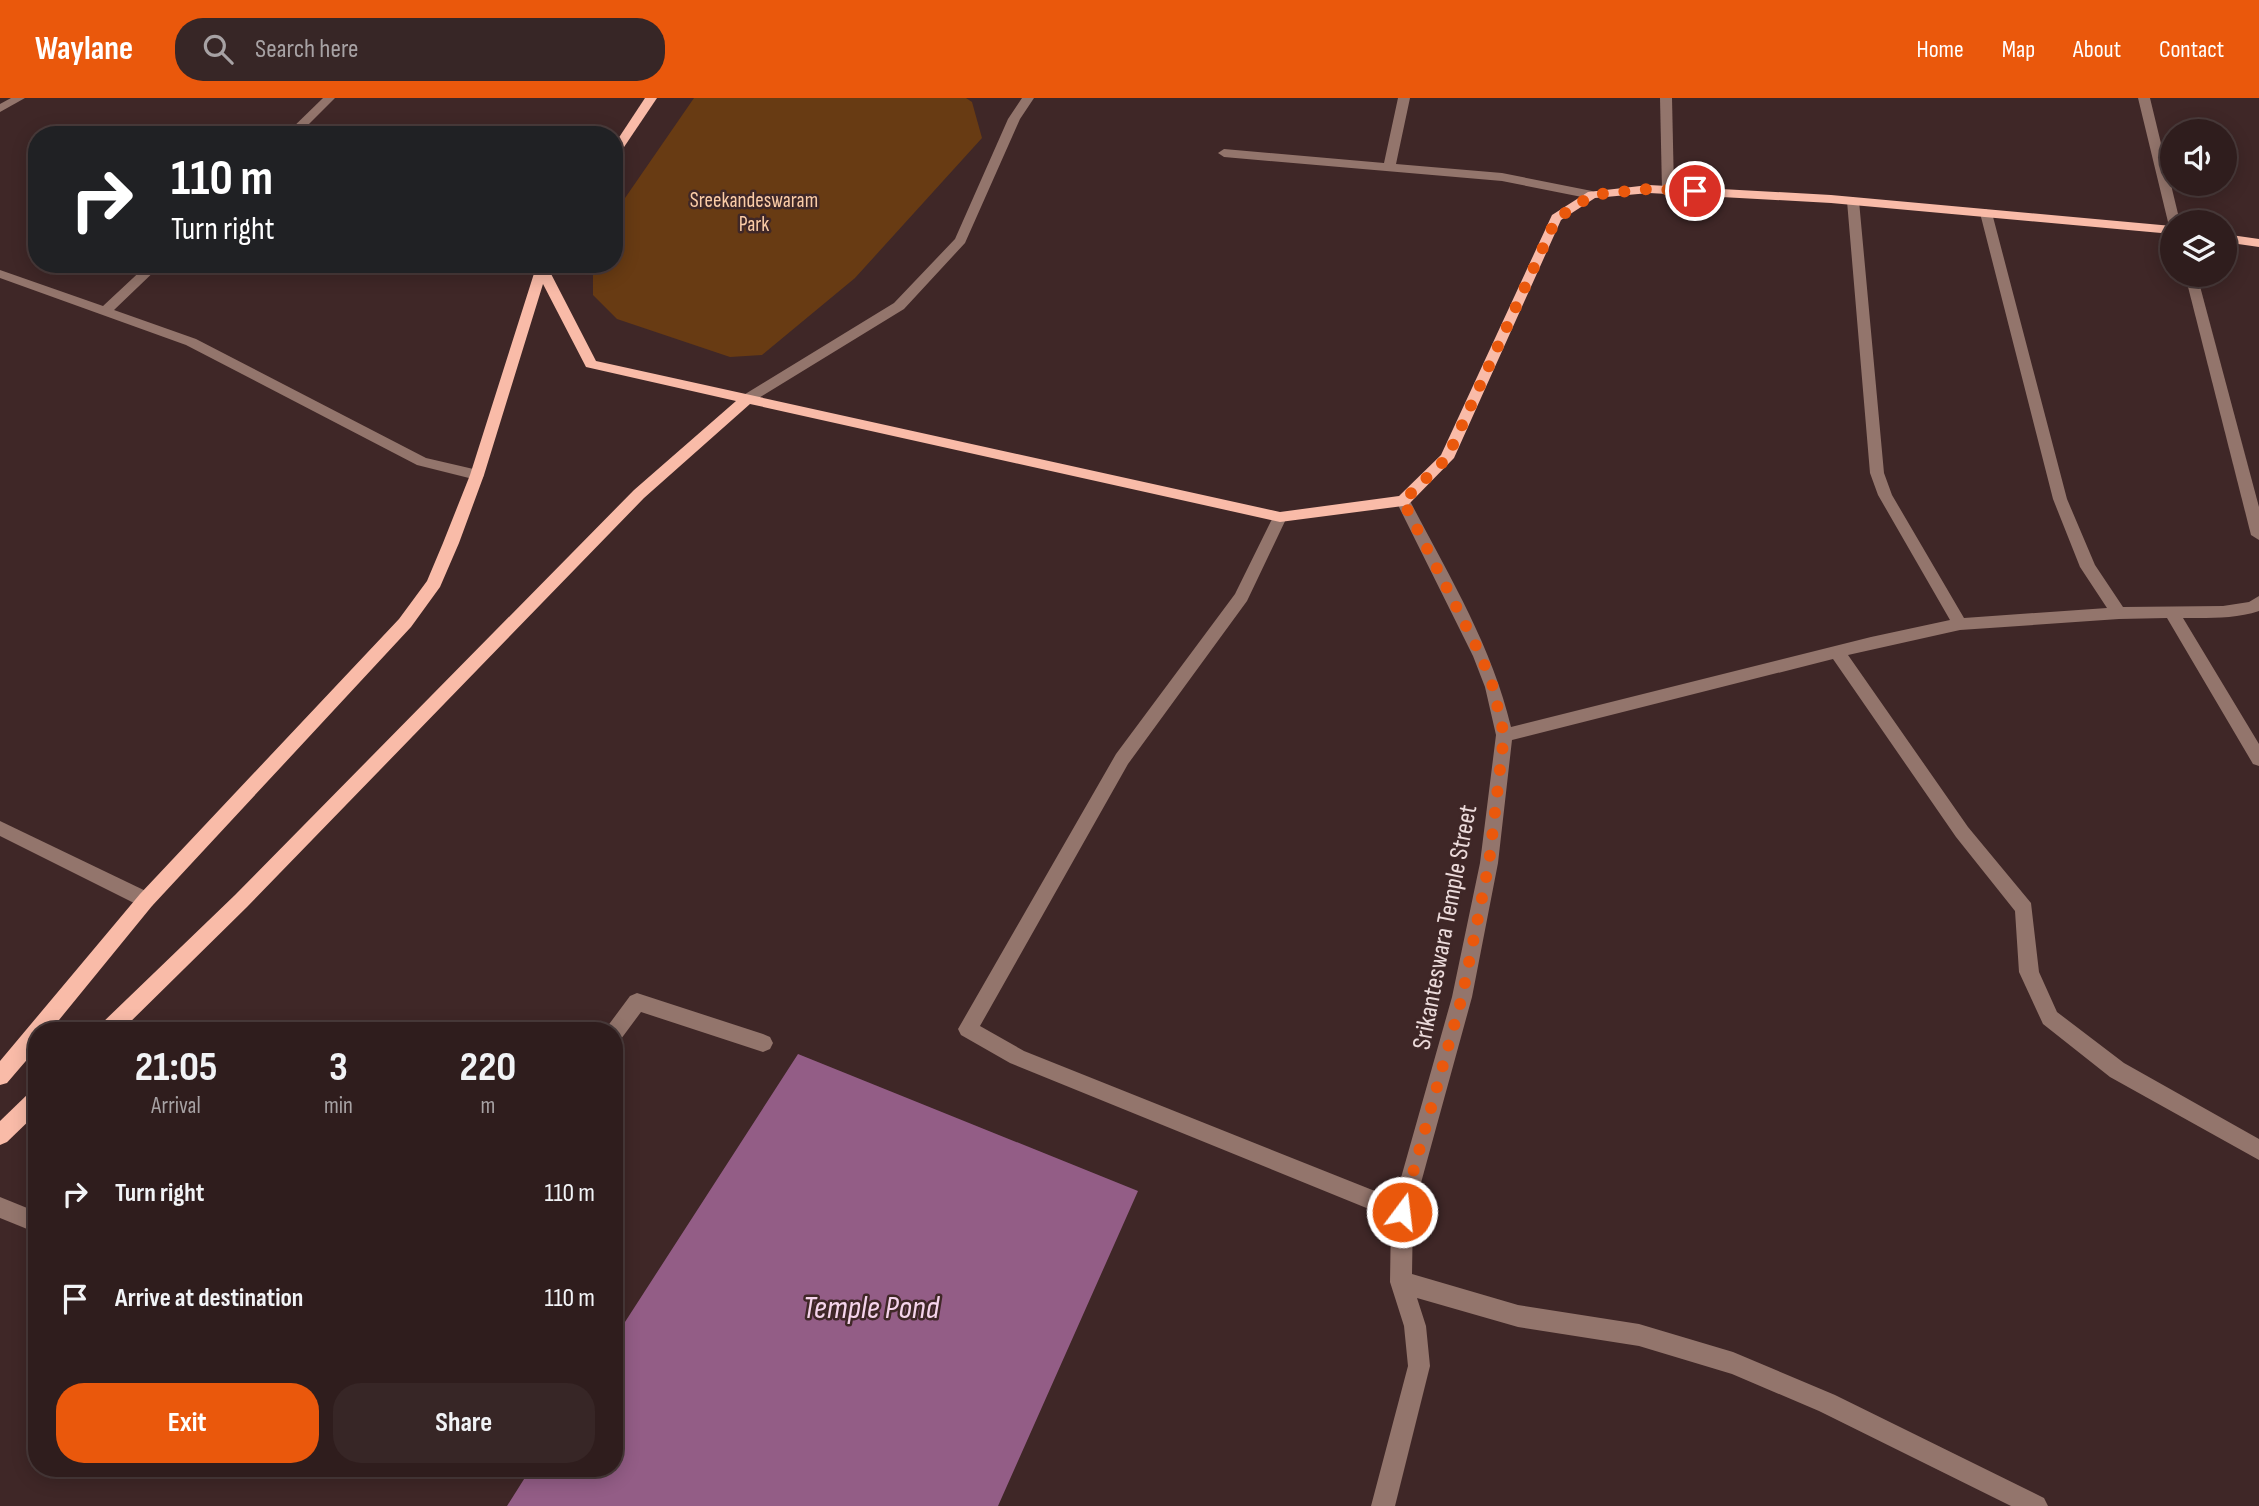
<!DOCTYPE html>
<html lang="en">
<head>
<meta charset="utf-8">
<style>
	:root { --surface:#2f1d1d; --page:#372626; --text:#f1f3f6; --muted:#a7a2a4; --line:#4a3b3b; --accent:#ea580c }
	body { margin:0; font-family:"Sofia Sans Condensed",sans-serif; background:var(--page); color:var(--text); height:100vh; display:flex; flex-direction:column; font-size:26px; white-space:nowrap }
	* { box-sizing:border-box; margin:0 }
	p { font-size:23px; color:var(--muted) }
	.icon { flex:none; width:38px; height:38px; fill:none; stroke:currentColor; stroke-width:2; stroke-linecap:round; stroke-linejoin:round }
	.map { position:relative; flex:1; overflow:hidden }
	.sheet { position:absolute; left:28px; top:924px; width:595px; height:455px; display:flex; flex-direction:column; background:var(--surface); border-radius:28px; box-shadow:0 4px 18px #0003,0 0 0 2px var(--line) }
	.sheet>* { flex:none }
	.guide { position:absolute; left:28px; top:28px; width:595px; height:147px; border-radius:28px; box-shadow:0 4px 18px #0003,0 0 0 2px var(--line); background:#202124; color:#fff; overflow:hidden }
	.tools { position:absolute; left:2160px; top:21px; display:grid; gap:14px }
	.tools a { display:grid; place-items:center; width:77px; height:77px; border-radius:50%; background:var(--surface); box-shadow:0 4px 18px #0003,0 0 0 2px var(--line); font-size:35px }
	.pin { position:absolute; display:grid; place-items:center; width:60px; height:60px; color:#fff; margin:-30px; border:4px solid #fff; border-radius:50%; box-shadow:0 2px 7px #0007 }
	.me { position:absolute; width:77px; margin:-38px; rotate:15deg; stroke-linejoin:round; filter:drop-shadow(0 0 5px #0008) }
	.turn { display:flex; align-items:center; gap:24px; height:147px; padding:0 28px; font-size:32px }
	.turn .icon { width:91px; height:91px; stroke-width:2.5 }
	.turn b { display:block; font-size:49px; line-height:60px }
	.eta { display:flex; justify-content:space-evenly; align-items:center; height:119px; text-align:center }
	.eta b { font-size:42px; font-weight:700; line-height:49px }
	.action { display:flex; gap:14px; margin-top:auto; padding:14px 28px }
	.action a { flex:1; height:80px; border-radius:28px; background:var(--accent); color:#fff; font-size:28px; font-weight:700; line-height:80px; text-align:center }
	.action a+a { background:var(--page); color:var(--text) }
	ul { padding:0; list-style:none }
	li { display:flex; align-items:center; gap:21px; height:105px; padding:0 28px }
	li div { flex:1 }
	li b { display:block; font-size:26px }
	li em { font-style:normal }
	header { display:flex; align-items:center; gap:42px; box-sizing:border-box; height:98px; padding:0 35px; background:var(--accent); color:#fff }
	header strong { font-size:33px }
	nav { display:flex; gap:38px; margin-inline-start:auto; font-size:24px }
	.search { width:490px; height:63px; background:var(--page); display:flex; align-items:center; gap:18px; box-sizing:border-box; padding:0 24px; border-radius:28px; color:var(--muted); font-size:26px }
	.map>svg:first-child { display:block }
	.green { fill:#683b13 }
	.water { fill:#935d86 }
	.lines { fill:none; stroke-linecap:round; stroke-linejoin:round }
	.minor { fill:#93756c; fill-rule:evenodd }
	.major { fill:#f9bba8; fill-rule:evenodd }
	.route { stroke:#ea580c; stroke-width:12; stroke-dasharray:0 21.6 }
	.labels { text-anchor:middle; stroke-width:5; stroke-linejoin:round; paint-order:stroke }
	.far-park-label { font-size:21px; fill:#fbcca7; stroke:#3f2727 }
	.street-label { font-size:26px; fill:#ecdbdb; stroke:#3f2727 }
	.near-water-label { font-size:33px; font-style:italic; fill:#f5d4eb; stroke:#3f2727 }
</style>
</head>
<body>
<header>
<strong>Waylane</strong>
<div class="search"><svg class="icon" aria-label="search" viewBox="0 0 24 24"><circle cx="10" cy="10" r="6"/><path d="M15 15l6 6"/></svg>Search here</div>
<nav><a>Home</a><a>Map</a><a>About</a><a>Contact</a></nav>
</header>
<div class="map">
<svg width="2259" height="1408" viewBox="0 0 2259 1408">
	<rect width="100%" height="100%" fill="#3f2727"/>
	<path class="green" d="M 694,0 L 966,0 L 972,4 L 982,40 L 855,180 L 762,257 L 730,259 L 617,221 L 593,197 L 593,166 L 614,166 L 614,116 Z"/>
	<path class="water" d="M 798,956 L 1138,1093 L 998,1408 L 507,1408 L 531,1370 L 614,1370 L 614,1241 Z"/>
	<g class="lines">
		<g class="minor">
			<path d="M 11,0 L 25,0 L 0,14 L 0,6 Z"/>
			<path d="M 323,0 L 335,0 L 298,37 L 285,37 Z"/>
			<path d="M 1022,0 L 1034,0 L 1020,21 L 965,145 L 904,211 L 752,304 L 742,304 L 742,298 L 894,205 L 955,141 L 1008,21 Z"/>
			<path d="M 1398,0 L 1410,0 L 1396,66 L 1502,75 L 1592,93 L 1598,97 L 1592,101 L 1502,83 L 1224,59 L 1218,55 L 1224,51 L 1384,65 Z"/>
			<path d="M 1660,0 L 1672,0 L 1674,92 L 1668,96 L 1662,92 Z"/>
			<path d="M 2138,0 L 2150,0 L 2180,124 L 2172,124 L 2172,127 L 2168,124 Z"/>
			<path d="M 1853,99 L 1859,103 L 1884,375 L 1892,397 L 1964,520 L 2107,510 L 2080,469 L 2053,401 L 1980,115 L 1986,111 L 1992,115 L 2067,401 L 2095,467 L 2123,509 L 2223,508 L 2249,504 L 2259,498 L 2259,513 C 2235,521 2208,520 2183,520 L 2259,646 L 2259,668 L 2253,666 L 2167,520 L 2119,521 L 1960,532 L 1848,557 L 1968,729 L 2031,805 L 2039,874 L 2057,914 L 2124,965 L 2259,1041 L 2259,1062 L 2110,979 L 2043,926 L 2019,874 L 2015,813 L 1956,739 L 1833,561 L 1512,642 L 1498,765 L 1472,899 L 1413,1114 L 1412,1176 L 1518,1207 L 1639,1226 L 1733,1254 L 1835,1297 L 2044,1400 L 2048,1408 L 2011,1408 L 1819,1313 L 1732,1276 L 1639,1248 L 1518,1229 L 1417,1200 L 1426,1228 L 1430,1268 L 1395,1408 L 1371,1408 L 1408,1268 L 1404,1228 L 1390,1184 L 1391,1120 L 1010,965 L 961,937 L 958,931 L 1116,656 L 1235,496 L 1275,415 L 1285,415 L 1287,419 L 1247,503 L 1128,666 L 980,928 L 1024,953 L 1395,1101 L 1452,899 L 1480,765 L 1496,637 L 1485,589 L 1473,558 L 1396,403 L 1403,398 L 1410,403 C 1448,476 1492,548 1511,629 L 1871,539 L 1950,522 L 1878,397 L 1870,375 L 1847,103 Z"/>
			<path d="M 148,166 L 162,166 L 114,212 L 196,241 L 426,360 L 482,373 L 484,377 L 482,381 L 477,382 L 417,367 L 186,247 L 0,180 L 0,172 L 103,208 Z"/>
			<path d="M 2185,177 L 2197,177 L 2259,409 L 2259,442 L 2251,437 Z"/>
			<path d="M 0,723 L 152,796 L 155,802 L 152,808 L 146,810 L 140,808 L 0,738 Z"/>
			<path d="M 637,895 L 763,936 L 770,939 L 773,945 L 770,951 L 763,954 L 641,914 L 621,941 L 614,944 L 614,933 L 605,933 L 607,929 L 630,898 Z"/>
			<path d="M 0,1099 L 37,1114 L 37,1135 L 0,1120 Z"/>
		</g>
		<g class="major">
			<path d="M 645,0 L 657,0 L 618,58 L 614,59 L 614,47 Z"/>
			<path d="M 1649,87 L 1831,97 L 2172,128 L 2172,136 L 1831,105 L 1649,95 L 1595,100 L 1561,122 L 1454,360 L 1408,407 L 1403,408 L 1280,424 L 750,306 L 644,400 L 247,809 L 121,933 L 97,933 L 100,927 L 235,797 L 634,392 L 736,303 L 586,269 L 543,186 L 484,377 L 459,445 L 440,489 L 411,529 L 152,808 L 50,933 L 37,933 L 37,950 L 7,985 L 0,987 L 0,963 L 140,796 L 399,521 L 427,483 L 443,445 L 470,377 L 537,166 L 549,166 L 548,170 L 596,263 L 1280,414 L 1399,398 L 1441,357 L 1552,117 L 1588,94 Z"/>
			<path d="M 2224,136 L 2259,141 L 2259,149 L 2224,144 Z"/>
			<path d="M 37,992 L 37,1015 L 7,1044 L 0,1047 L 0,1023 L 30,994 Z"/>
		</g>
	</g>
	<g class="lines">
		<path class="route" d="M 1402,1114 L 1462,899 L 1489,765 L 1504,637 L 1493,589 L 1481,558 L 1403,403 L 1447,360 L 1556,121 L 1592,97 L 1649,91 L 1695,93"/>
	</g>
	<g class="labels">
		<g class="far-park-label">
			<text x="754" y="109">Sreekandeswaram<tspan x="754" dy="24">Park</tspan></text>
		</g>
		<g class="street-label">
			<text transform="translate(1444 829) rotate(-79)" y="9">Srikanteswara Temple Street</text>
		</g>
		<g class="near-water-label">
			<text x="871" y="1220">Temple Pond</text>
		</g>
	</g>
</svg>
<div class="tools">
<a><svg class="icon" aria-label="sound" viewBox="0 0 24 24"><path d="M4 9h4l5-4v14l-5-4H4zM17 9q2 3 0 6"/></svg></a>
<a><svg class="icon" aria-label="layers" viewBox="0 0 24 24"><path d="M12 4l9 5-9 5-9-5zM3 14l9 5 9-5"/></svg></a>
</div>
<div class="pin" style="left:1695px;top:93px;background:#d93025"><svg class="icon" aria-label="arrive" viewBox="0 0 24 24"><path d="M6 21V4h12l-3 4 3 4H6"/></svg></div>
<svg class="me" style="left:1402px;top:1114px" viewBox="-20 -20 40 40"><circle r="17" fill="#ea580c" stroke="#fff" stroke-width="3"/><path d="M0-11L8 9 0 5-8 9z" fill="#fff"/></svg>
<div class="guide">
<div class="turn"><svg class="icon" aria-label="right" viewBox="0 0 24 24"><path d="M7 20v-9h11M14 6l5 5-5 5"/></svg><div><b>110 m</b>Turn right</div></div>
</div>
<section class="sheet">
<div class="eta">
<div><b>21:05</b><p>Arrival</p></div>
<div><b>3</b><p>min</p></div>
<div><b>220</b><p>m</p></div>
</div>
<ul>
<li><svg class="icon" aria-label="right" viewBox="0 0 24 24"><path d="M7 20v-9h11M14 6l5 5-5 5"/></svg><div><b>Turn right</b></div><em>110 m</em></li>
<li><svg class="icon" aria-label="arrive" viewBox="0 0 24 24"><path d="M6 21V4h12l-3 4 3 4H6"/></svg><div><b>Arrive at destination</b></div><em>110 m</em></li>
</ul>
<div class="action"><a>Exit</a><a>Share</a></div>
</section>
</div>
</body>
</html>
